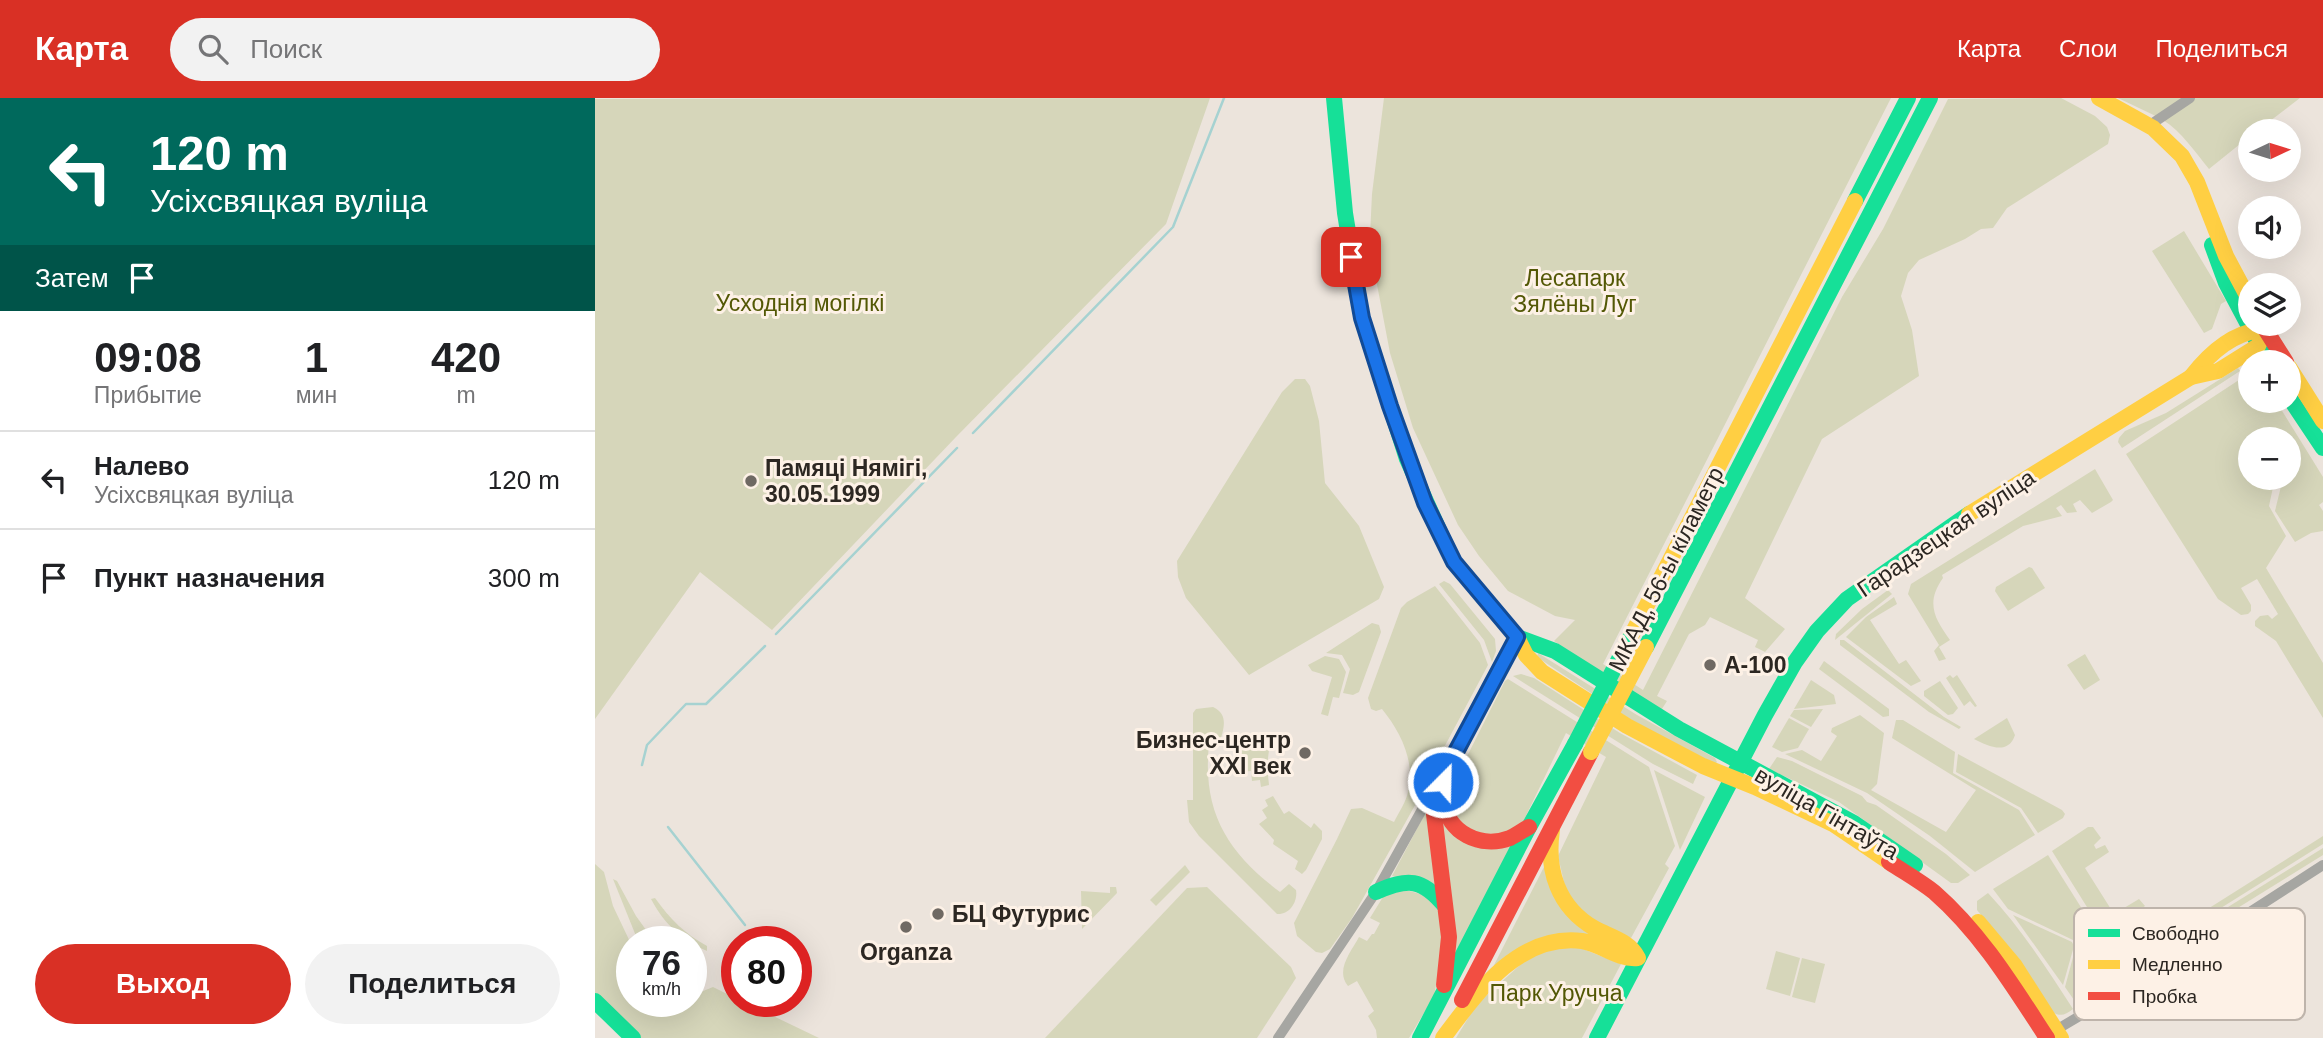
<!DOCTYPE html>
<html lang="ru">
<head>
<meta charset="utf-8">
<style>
	:root { --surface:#fff; --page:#f2f2f2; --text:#202124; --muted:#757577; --line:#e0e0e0; --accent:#d93025 }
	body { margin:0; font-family:Helvetica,sans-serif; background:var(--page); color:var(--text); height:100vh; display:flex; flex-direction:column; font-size:26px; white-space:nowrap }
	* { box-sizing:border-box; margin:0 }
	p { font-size:23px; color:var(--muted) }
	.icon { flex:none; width:38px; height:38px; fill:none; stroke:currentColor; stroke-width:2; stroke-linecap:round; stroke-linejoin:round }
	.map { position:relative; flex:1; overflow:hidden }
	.details { display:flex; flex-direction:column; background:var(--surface); width:595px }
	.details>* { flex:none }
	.hud { background:#00695c; color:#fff; overflow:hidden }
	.needle { width:46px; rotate:86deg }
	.fabs { position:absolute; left:1643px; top:21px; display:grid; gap:14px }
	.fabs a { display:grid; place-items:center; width:63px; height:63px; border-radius:50%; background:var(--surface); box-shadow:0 7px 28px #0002; font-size:35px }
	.speed { position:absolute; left:21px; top:828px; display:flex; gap:14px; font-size:35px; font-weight:700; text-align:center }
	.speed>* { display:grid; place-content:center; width:91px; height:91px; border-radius:50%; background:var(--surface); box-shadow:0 7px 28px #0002; line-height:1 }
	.speed small { font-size:18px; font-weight:400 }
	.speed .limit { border:10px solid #d22; background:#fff; color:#111 }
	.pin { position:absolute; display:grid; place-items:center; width:60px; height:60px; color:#fff; margin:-30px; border-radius:14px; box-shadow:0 4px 10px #0006 }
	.me { position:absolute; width:77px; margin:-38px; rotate:23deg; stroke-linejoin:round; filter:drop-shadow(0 0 5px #0008) }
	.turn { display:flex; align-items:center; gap:24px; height:147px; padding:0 35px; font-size:32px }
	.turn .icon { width:91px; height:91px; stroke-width:2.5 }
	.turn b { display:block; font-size:49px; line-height:60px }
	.then { display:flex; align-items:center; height:66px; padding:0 35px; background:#0003; gap:14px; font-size:26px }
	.eta { display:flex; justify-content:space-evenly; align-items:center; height:119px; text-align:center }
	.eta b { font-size:42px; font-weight:800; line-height:49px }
	.action { display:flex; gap:14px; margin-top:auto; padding:14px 35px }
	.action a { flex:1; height:80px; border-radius:42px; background:var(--accent); color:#fff; font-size:28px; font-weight:800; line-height:80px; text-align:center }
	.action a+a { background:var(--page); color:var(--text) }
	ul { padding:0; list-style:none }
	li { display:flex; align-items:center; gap:21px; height:98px; padding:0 35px; border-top:2px solid var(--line) }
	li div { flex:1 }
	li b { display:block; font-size:26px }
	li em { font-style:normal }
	header { display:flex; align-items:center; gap:42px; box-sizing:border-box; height:98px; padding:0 35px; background:var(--accent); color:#fff }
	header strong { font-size:33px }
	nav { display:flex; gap:38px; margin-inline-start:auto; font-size:24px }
	.search { width:490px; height:63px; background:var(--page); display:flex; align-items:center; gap:18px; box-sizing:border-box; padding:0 24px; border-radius:38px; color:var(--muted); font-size:26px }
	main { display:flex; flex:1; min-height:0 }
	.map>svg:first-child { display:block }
	.green { fill:#d6d6ba }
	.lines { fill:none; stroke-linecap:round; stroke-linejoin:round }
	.stream { stroke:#a6d2d1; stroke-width:2.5 }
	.street { stroke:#a6a6a2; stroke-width:10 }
	.fast { stroke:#16e098; stroke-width:16 }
	.slow { stroke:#ffcf43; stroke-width:16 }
	.jam { stroke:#f24e42; stroke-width:16 }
	.fast-bridge { stroke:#16e098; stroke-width:16 }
	.slow-bridge { stroke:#ffcf43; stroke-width:16 }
	.route-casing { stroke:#114b97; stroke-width:18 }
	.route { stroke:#1a73e8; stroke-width:12 }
	.poi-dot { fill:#6f6963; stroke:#fdf1e6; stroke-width:2.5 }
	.labels { text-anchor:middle; stroke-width:6; stroke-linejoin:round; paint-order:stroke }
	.park-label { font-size:23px; fill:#535805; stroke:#fdf1e6 }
	.poi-label { font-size:23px; font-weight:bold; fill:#2c2722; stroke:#fdf1e6; text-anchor:start }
	.street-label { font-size:23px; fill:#2c2722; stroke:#fdf1e6 }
	.key { fill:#fdf1e6; stroke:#beb4ab; stroke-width:2 }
	.key-label { font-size:19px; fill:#2c2722 }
</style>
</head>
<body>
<header>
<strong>Карта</strong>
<div class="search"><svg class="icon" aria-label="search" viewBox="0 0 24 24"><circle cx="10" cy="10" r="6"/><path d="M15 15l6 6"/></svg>Поиск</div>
<nav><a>Карта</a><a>Слои</a><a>Поделиться</a></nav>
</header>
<main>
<section class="details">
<div class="hud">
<div class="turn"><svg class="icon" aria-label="left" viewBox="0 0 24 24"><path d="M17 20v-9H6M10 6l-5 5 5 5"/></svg><div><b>120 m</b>Усіхсвяцкая вуліца</div></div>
<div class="then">Затем<svg class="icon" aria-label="arrive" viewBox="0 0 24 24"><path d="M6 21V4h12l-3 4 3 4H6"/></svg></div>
</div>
<div class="eta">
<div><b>09:08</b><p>Прибытие</p></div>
<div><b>1</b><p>мин</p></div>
<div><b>420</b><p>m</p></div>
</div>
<ul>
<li><svg class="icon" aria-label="left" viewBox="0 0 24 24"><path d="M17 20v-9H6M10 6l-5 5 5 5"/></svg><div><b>Налево</b><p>Усіхсвяцкая вуліца</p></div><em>120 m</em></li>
<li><svg class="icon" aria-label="arrive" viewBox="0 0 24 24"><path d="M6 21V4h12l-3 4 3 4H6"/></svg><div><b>Пункт назначения</b></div><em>300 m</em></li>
</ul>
<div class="action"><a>Выход</a><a>Поделиться</a></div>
</section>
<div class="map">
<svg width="1728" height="940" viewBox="0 0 1728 940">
	<rect width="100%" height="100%" fill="#ece4dc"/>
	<g class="green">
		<path d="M 615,0 L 571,126 L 361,339 L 177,532 L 105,474 L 0,621 L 0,1 Z"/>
		<path d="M 789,0 L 1296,0 L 1008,566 L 1048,592 L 1247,199 L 1288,131 L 1353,1 L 1466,0 L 1500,18 L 1512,29 L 1515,37 L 1513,46 L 1412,110 L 1398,130 L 1386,131 L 1370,141 L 1324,162 L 1313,175 L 1306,198 L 1317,232 L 1324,278 L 1227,341 L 1150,500 L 1190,531 L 1170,554 L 1160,549 L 1163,542 L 1115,519 L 1110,527 L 1094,536 L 1062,598 L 1072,603 L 1065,614 L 959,543 L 980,522 L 960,518 L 913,493 L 884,458 L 863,427 L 818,330 L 795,255 L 780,176 L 775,138 L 777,96 Z"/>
		<path d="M 1523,0 L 1705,0 L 1662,33 L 1656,33 L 1655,38 L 1614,71 C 1600,54 1587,34 1568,22 C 1554,14 1537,7 1523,0 Z"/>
		<path d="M 1589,133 L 1631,203 L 1626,206 L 1617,231 L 1609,235 L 1557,153 Z"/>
		<path d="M 1643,270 L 1645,273 L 1527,350 L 1523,344 L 1524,340 L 1530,333 L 1571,315 Z"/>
		<path d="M 1650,278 L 1655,279 L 1656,303 L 1681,303 L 1728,379 L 1728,404 L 1724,407 L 1728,413 L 1728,433 L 1716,435 L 1700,444 L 1680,413 L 1688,380 L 1694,380 L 1696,344 L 1691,333 L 1688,341 L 1656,341 L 1656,380 L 1680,380 L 1674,408 L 1691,438 L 1671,470 L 1728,565 L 1728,620 L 1681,543 L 1660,528 L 1660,523 L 1665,518 L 1673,517 L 1677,521 L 1683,516 L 1662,481 L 1646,490 L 1656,507 L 1656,513 L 1653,516 L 1646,517 L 1623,501 L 1531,356 Z"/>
		<path d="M 700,281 L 710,281 L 715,288 L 724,323 L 730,385 L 764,428 L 789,489 L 784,501 L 654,577 L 591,500 L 583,479 L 582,463 L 687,294 Z"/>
		<path d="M 1500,371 L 1518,402 L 1516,404 L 1497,415 L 1485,402 L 1478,406 L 1482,414 L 1472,415 L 1466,407 L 1461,410 L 1467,418 L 1428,428 L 1347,477 L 1348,480 C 1330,505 1340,521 1355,542 L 1344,549 L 1351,561 L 1344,563 L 1339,553 L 1344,547 L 1313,496 L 1316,486 Z"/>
		<path d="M 1434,469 L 1437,470 L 1450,490 L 1413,513 L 1400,493 L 1401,489 Z"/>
		<path d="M 849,483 L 855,486 L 900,541 L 901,553 L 897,564 L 889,542 L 844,486 Z"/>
		<path d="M 840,488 L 885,545 L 893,567 L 845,657 L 847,659 L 757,820 L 735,851 L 727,855 L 721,854 L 702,838 L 699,825 L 742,741 L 756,711 L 767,710 L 799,724 C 804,714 811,704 813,694 C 821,664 805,633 787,611 L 781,613 L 776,611 L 773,600 L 806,510 L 812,504 Z"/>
		<path d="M 1293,492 L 1297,496 L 1240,542 L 1241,536 L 1267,511 Z"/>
		<path d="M 1299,499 L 1302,506 L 1275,522 L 1304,566 L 1311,562 L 1326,583 L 1316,588 L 1251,539 L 1271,519 Z"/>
		<path d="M 777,525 L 784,527 L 786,534 L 764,594 L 758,597 L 748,595 L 755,571 L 747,557 L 731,555 Z"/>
		<path d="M 1245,542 L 1249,542 L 1349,619 L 1366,629 L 1364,631 L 1334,614 L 1245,547 Z"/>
		<path d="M 943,555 L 1042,617 L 1120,660 L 1122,664 L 1120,666 L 1038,623 L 942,559 Z"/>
		<path d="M 1490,556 L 1505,582 L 1489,592 L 1472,567 Z"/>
		<path d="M 730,558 L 744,561 L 751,574 L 744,600 L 738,599 L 733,618 L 726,616 L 737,579 L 717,573 L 713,567 Z"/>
		<path d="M 1229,563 L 1294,611 L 1294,618 L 1288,619 L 1224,571 Z"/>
		<path d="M 926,576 L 939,580 L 1025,635 L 1102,677 L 1098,686 L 1058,666 L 918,578 Z"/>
		<path d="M 1355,577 L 1358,580 L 1362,577 L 1382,608 L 1380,609 L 1375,603 L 1369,608 L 1351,580 Z"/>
		<path d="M 913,581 L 1054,669 L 1080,748 L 1070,766 L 1074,770 L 1036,840 L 989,818 L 971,793 L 963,758 L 1011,659 L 971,635 L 925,730 L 898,739 L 866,727 L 853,696 L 910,583 Z"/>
		<path d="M 1216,582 L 1239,597 L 1241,606 L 1199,611 Z"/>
		<path d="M 1345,583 L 1363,610 L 1358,616 L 1353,617 L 1329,598 L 1329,593 Z"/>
		<path d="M 618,609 C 635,617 628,632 624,647 L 614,646 C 607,714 632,754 685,794 L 694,786 L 701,792 C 703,803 695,817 682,816 L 604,738 L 594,724 L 592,702 L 598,702 L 598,615 L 601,611 Z"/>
		<path d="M 1228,611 L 1216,629 L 1195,618 L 1199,612 Z"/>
		<path d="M 1265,617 L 1289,635 L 1282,686 L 1276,692 L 1351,734 L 1381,692 L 1297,640 L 1301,622 L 1308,622 L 1360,654 L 1358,675 L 1424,712 L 1440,737 L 1380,774 L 1335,738 L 1272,695 L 1190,656 L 1207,652 L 1226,663 L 1242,638 L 1236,634 L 1237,630 Z"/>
		<path d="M 1194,620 L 1214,631 L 1203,650 L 1187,654 L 1177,649 Z"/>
		<path d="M 1412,620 L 1420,637 C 1413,658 1393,648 1379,641 Z"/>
		<path d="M 646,637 L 675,644 L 672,668 L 674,687 L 666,689 L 665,682 L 657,683 L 656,673 L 645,674 L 647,650 L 644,649 Z"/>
		<path d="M 1363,656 L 1467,712 L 1470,716 L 1468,720 L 1443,735 L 1426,710 L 1361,674 Z"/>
		<path d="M 1182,659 L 1197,663 L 1267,698 L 1272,704 L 1281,707 L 1351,756 L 1375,777 L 1363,785 L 1356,785 L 1244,704 L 1174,671 Z"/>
		<path d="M 1059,672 L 1110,699 L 1085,752 Z"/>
		<path d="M 678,698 L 689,716 L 694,713 L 716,730 L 719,725 L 727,733 L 727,741 L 711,772 L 707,776 L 700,771 L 703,763 L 678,746 L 679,742 L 664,726 L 672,720 L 667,712 L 673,708 L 670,702 Z"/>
		<path d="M 834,708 L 845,788 L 797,778 Z"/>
		<path d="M 845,721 L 921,745 L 856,869 Z"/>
		<path d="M 1493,729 L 1498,729 L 1506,740 L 1499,747 L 1501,751 L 1510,747 L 1514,754 L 1490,770 L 1519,816 L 1544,801 L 1550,808 L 1542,814 L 1558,839 L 1540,850 L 1543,855 L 1728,738 L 1728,746 L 1530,870 L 1457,753 Z"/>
		<path d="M 1728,750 L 1728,757 L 1483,909 L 1480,904 Z"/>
		<path d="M 1453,757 L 1489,814 L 1482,840 L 1478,842 L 1413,811 L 1398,791 Z"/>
		<path d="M 0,766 L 9,774 L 18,808 L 37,848 L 37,903 L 72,903 L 76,908 L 86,903 L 96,903 L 96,898 L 118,889 L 142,901 L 142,903 L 147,903 L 224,940 L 43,940 L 0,897 Z"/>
		<path d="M 590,767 L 595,774 L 561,808 L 555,802 Z"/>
		<path d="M 950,767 L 1000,839 L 896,873 Z"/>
		<path d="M 18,781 L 22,783 L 41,818 L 59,843 L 43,843 Z"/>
		<path d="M 515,789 L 521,789 L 522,795 L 487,831 L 486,793 L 515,795 Z"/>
		<path d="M 612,789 L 696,869 L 701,880 L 662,940 L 450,940 L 592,790 Z"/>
		<path d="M 803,790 L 837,799 L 851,833 L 839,898 L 814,940 L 782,940 L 781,932 L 773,918 L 779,913 L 762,883 L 753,888 C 740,872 756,854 764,839 L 772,843 L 777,836 L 779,836 L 785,825 L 775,820 L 788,799 Z"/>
		<path d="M 1393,795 C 1426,830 1452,871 1478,911 C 1470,917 1466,919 1457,914 L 1425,865 L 1382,812 L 1382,803 Z"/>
		<path d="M 60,800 C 75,821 90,836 112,848 L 112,853 C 86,841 70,827 56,801 Z"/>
		<path d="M 1418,817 L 1477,844 L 1479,848 L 1468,887 Z"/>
		<path d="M 978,847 L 1026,866 L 987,940 L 861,940 L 881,907 L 937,856 Z"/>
		<path d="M 1484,847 L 1520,860 L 1528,872 L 1479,902 L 1470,889 L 1481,848 Z"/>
		<path d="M 1181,853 L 1205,860 L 1195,898 L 1171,891 Z"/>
		<path d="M 1207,860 L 1230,866 L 1220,905 L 1197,899 Z"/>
		<path d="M 1677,876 L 1699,911 L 1679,923 L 1657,889 Z"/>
	</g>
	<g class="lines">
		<g class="stream">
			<path d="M 378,335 L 578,129 L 629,0"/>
			<path d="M 181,536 L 362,350"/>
			<path d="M 47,667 L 52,647 L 91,606 L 111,606 L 170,548"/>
			<path d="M 73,729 L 150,827"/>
		</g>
		<g class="street">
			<path d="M 1555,27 L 1595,0"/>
			<path d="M 853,667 L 922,539"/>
			<path d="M 1461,932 L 1596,852 L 1728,767"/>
			<path d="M 683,940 L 781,794 L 834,699"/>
		</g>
		<g class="fast">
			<path d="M 739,0 L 750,115 L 767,220 L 812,361 L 853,452"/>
			<path d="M 1260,103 L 1313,0"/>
			<path d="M 1617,147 L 1631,185 L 1673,264"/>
			<path d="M 1694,299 L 1728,350"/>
			<path d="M 922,539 L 960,553 L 1084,631 L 1259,725 L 1320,767"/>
			<path d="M 1051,549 L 1335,0"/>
			<path d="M 781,794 C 813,780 827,780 850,808"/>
			<path d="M 0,903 L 38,940"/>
			<path d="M 825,940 L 934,729 L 980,646"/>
			<path d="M 1002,940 L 1170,617 L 1200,564 L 1222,533 L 1252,501 L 1374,416"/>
		</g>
		<g class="slow">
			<path d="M 1504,0 L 1558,30 L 1587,58 L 1602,84 L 1631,158 L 1656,205"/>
			<path d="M 1694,269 L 1728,323"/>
			<path d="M 1596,279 C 1613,257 1635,236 1664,232"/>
			<path d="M 1374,416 L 1596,279 L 1623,273 L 1663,248 L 1670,232"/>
			<path d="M 853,452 L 859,464 L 922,539 L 931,557 L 947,574 L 1032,628 L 1108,668 L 1160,689 L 1238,726 L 1294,764"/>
			<path d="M 1035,540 L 1260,103"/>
			<path d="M 1383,824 L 1420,868 L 1466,940"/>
			<path d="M 848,940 C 881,896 923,835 987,843 C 1007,846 1021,862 1043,860 C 1034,842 1015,839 999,830 C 963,809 951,772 957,732"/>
		</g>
		<g class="jam">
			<path d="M 1667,226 L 1691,264"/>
			<path d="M 855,665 C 851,678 848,689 849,703 C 852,735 886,751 915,740 C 921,737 928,732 934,729"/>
			<path d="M 839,691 L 838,708 L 854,839 L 849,887"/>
			<path d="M 1294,764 C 1309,774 1325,783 1339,794 C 1386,835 1418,888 1452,940"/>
			<path d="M 867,902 L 996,654"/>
		</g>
		<path class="fast-bridge" d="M 980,646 L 1035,540"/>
		<path class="slow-bridge" d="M 996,654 L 1051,549"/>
	</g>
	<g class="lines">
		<defs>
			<path id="route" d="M 756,159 L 767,220 L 795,308 L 830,405 L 859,464 L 922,539 L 855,665 L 848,684"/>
		</defs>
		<use href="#route" class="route-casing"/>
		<use href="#route" class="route"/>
	</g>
	<g class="poi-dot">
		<circle cx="156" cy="383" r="7"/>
		<circle cx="1115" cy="567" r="7"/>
		<circle cx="710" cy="655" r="7"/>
		<circle cx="343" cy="816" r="7"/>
		<circle cx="311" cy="829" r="7"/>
	</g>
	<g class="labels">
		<g class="park-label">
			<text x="980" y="188">Лесапарк<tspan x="980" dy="26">Зялёны Луг</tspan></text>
			<text x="205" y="213">Усходнія могілкі</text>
			<text x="961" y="903">Парк Уручча</text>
		</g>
		<g class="poi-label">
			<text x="170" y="378">Памяці Нямігі,<tspan x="170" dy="26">30.05.1999</tspan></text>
			<text x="1129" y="575">A-100</text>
			<text x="696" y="650" text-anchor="end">Бизнес-центр<tspan x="696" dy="26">XXI век</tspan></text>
			<text x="357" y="824">БЦ Футурис</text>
			<text x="311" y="862" text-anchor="middle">Organza</text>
		</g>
		<g class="street-label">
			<text transform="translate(1351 435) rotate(-34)" y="8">Гарадзецкая вуліца</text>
			<text transform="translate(1071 471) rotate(-63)" y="8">МКАД, 56-ы кіламетр</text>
			<text transform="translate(1232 715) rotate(30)" y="8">вуліца Гінтаўта</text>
		</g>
	</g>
	<rect x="1479" y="810" width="231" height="112" rx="10" class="key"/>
	<rect x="1493" y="831" width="32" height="8" fill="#16e098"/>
	<rect x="1493" y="862" width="32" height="9" fill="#ffcf43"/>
	<rect x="1493" y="894" width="32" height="8" fill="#f24e42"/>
	<g class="key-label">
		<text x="1537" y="842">Свободно</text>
		<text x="1537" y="873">Медленно</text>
		<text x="1537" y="905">Пробка</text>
	</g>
</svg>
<div class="fabs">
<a><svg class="needle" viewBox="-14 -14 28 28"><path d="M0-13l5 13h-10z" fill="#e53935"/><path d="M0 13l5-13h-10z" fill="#757577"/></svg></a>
<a><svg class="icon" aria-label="sound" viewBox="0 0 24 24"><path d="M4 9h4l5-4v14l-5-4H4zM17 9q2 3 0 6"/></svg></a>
<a><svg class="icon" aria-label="layers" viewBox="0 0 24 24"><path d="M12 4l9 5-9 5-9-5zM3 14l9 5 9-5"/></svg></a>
<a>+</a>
<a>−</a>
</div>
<div class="speed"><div>76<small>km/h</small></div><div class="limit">80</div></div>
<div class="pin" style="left:756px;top:159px;background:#d93025"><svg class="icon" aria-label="arrive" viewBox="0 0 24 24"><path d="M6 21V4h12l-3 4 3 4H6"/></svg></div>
<svg class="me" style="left:848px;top:684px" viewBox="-20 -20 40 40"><circle r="17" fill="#1a73e8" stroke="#fff" stroke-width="3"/><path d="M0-11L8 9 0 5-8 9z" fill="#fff"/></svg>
</div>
</main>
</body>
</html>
